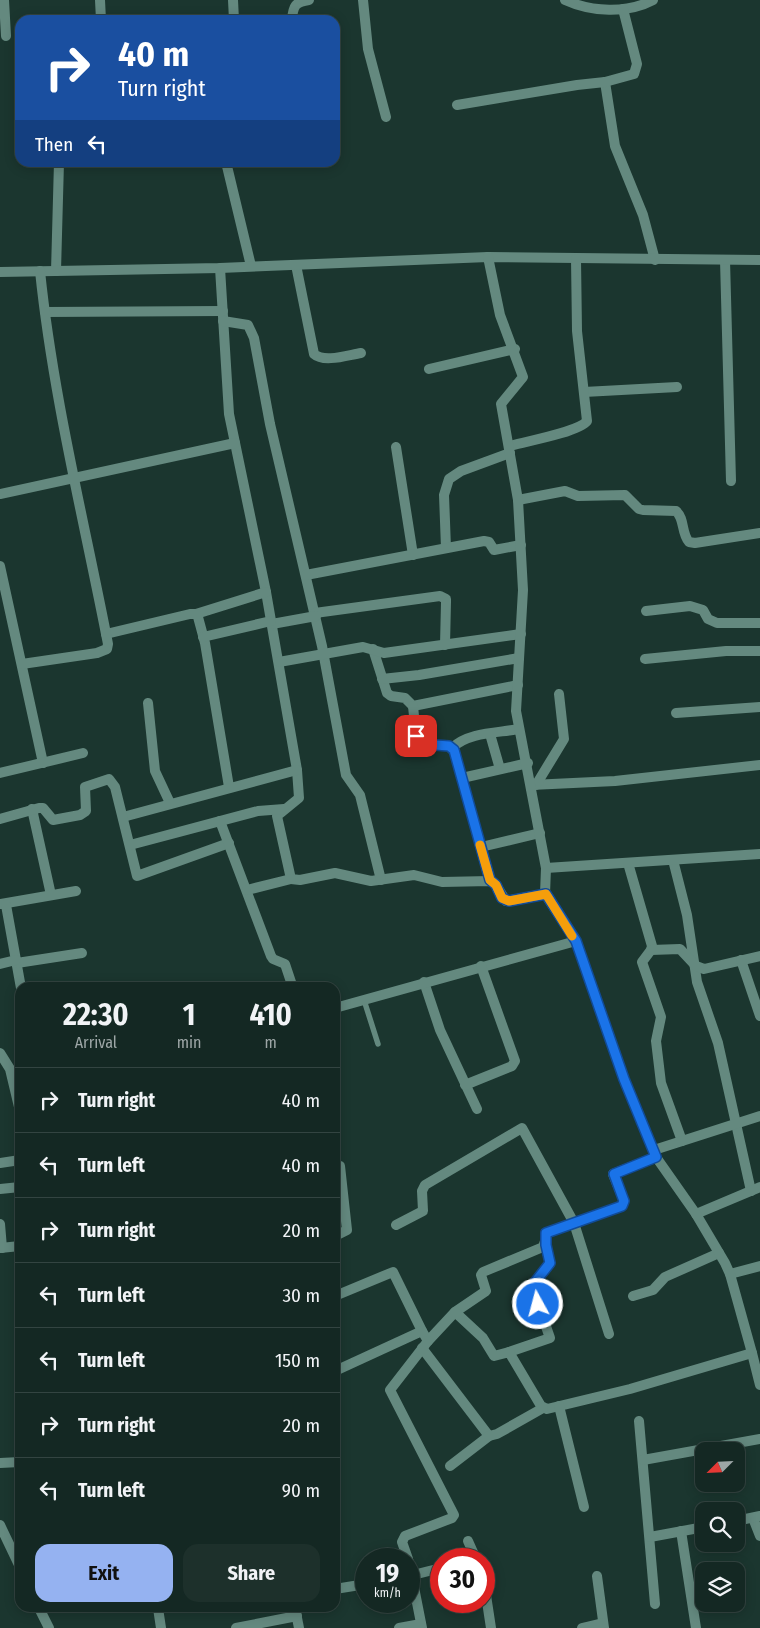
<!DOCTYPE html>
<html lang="en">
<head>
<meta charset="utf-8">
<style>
	:root { --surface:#142823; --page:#1d302b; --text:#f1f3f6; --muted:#9da6a6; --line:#334441; --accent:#95b2f1 }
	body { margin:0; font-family:"Fira Sans Condensed",sans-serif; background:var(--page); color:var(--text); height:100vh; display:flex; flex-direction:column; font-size:19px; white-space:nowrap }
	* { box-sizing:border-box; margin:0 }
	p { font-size:16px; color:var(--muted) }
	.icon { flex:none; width:28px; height:28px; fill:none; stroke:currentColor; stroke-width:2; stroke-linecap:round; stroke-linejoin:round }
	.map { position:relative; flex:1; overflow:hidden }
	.panel { position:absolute; left:15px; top:982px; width:325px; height:630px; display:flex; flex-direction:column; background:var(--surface); border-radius:15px; box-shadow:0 2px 12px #0003,0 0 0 1px var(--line) }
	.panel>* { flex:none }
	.guide { position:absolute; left:15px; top:15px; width:325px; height:152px; border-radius:15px; box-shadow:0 2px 12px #0003,0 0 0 1px var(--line); background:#1a4fa0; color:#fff; overflow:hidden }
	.needle { width:32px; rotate:246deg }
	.buttons { position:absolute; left:695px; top:1442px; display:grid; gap:10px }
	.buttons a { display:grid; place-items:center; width:50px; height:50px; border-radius:10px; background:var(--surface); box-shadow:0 2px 12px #0003,0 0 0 1px var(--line); font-size:25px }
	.speed { position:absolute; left:355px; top:1548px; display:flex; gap:10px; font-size:25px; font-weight:700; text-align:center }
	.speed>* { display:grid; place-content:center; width:65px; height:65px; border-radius:50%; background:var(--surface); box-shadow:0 2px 12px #0003,0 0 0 1px var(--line); line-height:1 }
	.speed small { font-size:12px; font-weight:400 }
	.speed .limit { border:8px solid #d22; background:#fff; color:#111 }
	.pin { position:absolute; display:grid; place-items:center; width:42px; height:42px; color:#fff; margin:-21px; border-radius:10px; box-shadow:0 2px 8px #0006 }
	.me { position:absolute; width:55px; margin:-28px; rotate:353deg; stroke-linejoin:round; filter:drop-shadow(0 0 4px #0008) }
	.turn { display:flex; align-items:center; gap:18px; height:105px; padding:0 20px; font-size:22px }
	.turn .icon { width:65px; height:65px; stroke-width:2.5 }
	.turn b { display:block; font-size:35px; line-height:42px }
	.then { display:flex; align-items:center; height:48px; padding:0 20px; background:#0003; gap:10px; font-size:19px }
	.eta { display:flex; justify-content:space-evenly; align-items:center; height:85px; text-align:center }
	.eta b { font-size:30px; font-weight:700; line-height:35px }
	.button { display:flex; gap:10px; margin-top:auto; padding:10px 20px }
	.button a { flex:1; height:58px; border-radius:15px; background:var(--accent); color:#111; font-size:20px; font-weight:700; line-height:58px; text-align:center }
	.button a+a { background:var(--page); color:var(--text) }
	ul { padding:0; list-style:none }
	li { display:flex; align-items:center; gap:15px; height:65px; padding:0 20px; border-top:1px solid var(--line) }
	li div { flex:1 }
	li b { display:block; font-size:19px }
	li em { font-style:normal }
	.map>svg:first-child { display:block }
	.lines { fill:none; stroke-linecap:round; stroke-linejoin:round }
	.lane { stroke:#64897f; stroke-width:5.5 }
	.street { stroke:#64897f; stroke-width:10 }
	.route-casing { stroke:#114b97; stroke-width:12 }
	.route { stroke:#1a73e8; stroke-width:9 }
	.slow { stroke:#f59e0b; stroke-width:9 }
</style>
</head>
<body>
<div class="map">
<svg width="760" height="1628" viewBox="0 0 760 1628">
	<rect width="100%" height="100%" fill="#1b362f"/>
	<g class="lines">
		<path class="lane" d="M 364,1000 L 378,1044"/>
		<g class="street">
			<path d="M 4,0 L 6,36"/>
			<path d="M 100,0 L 101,20"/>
			<path d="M 233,0 L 234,20"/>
			<path d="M 363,0 L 368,49 L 386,117"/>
			<path d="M 565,0 C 591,12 627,14 653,0"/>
			<path d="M 292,20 C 293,6 295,2 309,0"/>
			<path d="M 605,82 L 615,146 L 643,215 L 655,260"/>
			<path d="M 457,105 L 577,85 L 605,82 L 634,74 L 637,64 L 623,9"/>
			<path d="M 226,162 L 251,266"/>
			<path d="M 725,260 L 731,481"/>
			<path d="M 296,265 L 314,354 C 324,363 348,355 361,353"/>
			<path d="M 220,268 L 229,414 L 266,592 L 297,770 L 299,798 L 277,816 L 291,879 L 300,880 L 335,873 L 371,881 L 414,875 L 442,882 L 490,881 L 496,885 L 506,901 L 545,894"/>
			<path d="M 56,271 L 59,162"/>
			<path d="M 0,272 L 220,268 L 488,257 L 760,260"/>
			<path d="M 45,312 L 223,311"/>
			<path d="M 223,321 L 248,325 L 254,338 L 270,424 L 322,646 L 346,775 L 360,795 L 381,880"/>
			<path d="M 429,369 L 515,349"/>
			<path d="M 584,392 L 677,387"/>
			<path d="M 509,446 C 524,442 579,432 587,421 L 577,331 L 576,259"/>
			<path d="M 396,447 L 413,555"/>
			<path d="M 0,494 L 235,443"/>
			<path d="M 518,500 L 565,491 L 578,496 L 625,495 L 639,509 L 643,510 L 676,511 C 685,519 681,533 689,542 L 695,543 L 760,533"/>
			<path d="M 446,548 L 444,495 L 449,479 L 461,471 L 510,453"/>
			<path d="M 0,566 L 43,763"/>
			<path d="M 306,575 L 484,541 L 489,542 L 494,550 L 521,545"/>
			<path d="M 646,611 L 690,606 L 703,610 L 708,619 L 717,623 L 760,623"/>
			<path d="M 315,613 L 440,596 L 446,599 L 446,602 L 445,645"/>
			<path d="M 196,614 L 266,592"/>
			<path d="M 272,624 L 316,616"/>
			<path d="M 106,634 L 190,614 L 196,614 L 198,617 L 205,643 L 229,787"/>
			<path d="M 203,637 L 271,621"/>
			<path d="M 373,649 L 387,693 L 391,696 L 405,698 L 413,706 L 518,685"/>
			<path d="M 645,659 L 726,651 L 760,651"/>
			<path d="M 279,662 L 363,647 L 384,653 L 521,634"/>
			<path d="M 22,664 L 97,653 L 107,649 L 108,644 C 84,520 53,397 40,271"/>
			<path d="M 382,679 L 419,675 L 519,658"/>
			<path d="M 148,703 L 155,771 L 170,803"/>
			<path d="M 413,706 L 416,736 L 419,743 L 449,746 L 455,753 L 490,881"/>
			<path d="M 676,713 L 760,707"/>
			<path d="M 490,734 L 500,769"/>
			<path d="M 452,748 C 468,732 498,733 519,729"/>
			<path d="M 0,773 L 83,753"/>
			<path d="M 462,778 L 528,763"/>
			<path d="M 531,785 L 615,781 L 760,765"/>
			<path d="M 536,785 L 564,739 L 559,694"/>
			<path d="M 32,809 L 51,895"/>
			<path d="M 123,817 L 297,770"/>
			<path d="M 0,819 L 39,808 L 43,808 L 53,820 L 80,815 L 86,811 L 85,787 L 109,779 L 115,787 L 137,876 L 229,843"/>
			<path d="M 220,821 L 271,956 L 273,959 L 285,964 L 293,988"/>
			<path d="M 130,845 L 258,811 L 284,809"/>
			<path d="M 481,847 L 540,833"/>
			<path d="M 673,860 L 687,915 L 697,982 L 718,1043 L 751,1191"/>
			<path d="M 628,863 L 652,946 L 651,950 L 642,962 L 661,1017 L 656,1041 L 661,1083 L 682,1141"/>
			<path d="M 546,868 L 760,854"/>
			<path d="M 247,890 L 291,879"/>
			<path d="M 1,904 L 76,891"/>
			<path d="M 6,905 L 21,988"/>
			<path d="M 651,950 L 680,949 L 696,966 L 704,969 L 760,956"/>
			<path d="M 741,960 L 760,1016"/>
			<path d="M 17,963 L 82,953"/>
			<path d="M 0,964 L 16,960"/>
			<path d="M 424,982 L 440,1030 L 477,1109"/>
			<path d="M 335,1008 L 576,941"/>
			<path d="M 0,1053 L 10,1069 L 20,1111"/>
			<path d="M 465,1085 L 512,1066 L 515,1061 L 481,966"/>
			<path d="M 654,1150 L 760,1116"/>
			<path d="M 0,1163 L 20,1160"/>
			<path d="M 0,1189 L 20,1187"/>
			<path d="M 696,1214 L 760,1187"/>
			<path d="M 0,1224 L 2,1248"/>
			<path d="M 396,1225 L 423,1211 L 422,1191 L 425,1185 L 522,1128 L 574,1223 L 609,1334"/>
			<path d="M 335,1236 L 347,1230 L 340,1166"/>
			<path d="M 0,1248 L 20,1246"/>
			<path d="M 730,1274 L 760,1266"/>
			<path d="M 335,1296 L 393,1272 L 422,1331"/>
			<path d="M 633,1296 L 653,1290 L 665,1277 L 719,1253"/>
			<path d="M 455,1312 L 486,1291 L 481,1275 L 483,1272 L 543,1247 L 548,1232 L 622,1206 L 624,1201 L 613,1174 L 656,1157"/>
			<path d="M 422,1348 L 489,1436"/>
			<path d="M 509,1352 L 550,1338 L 532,1286 L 550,1263 L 545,1245"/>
			<path d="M 752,1353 L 760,1385"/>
			<path d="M 335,1371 L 422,1331 L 428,1341 L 455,1312 L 483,1338 L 494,1356 L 509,1352 L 541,1406 L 547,1409 L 630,1389 L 752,1353 L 730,1274 L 725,1263 L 696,1214 L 656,1157 L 624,1079 L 576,941 L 545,894 L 546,868 L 516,711 L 523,590 L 518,500 L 501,404 L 523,377 L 500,315 L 488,257"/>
			<path d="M 559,1406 L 584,1507"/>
			<path d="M 639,1421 L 655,1604"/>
			<path d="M 643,1460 L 760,1439"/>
			<path d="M 0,1463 L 20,1462"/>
			<path d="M 450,1466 L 489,1436 L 497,1434 L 543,1408"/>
			<path d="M 753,1518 L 760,1536"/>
			<path d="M 736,1521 L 760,1516"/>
			<path d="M 0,1525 L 20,1567"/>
			<path d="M 681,1531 L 696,1628"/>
			<path d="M 650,1537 L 704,1527"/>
			<path d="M 468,1541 L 476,1559"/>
			<path d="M 408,1559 L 402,1542 L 405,1536 L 452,1518 L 454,1515 L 390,1390 L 428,1341"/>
			<path d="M 409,1562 L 422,1628"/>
			<path d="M 409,1576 L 441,1568"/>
			<path d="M 597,1576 L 604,1628"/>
			<path d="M 484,1582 L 491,1628"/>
			<path d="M 335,1589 L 366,1584"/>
			<path d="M 39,1608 L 49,1628"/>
			<path d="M 158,1608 L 161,1628"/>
			<path d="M 295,1608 L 299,1628"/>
			<path d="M 236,1628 L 297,1616"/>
			<path d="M 399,1628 L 421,1624"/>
			<path d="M 582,1628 L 603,1623"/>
		</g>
	</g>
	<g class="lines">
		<defs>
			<path id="route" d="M 416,736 L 422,744 L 449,746 L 454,750 L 490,880 L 496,885 L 502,898 L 509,901 L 546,894 L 576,941 L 624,1079 L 656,1157 L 614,1174 L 624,1201 L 622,1206 L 546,1233 L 546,1245 L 550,1263 L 532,1286 L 538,1304"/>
		</defs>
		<use href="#route" class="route-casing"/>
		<use href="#route" class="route"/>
		<path class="slow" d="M 480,845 L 490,880 L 496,885 L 502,898 L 509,901 L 546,894 L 572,936"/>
	</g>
</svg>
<div class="buttons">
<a><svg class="needle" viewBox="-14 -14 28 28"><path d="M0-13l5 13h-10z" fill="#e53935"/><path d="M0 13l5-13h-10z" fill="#9da6a6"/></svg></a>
<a><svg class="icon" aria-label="search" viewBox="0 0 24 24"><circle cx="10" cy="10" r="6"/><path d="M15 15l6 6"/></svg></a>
<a><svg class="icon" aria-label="layers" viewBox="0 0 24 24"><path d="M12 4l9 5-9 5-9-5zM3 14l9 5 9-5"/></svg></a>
</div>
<div class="speed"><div>19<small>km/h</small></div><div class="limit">30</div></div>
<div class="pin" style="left:416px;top:736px;background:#d93025"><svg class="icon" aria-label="arrive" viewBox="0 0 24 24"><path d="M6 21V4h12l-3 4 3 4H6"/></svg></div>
<svg class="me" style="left:538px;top:1304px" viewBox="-20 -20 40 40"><circle r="17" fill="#1a73e8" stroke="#fff" stroke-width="3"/><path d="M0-11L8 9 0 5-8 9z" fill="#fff"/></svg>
<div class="guide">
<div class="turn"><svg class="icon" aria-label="right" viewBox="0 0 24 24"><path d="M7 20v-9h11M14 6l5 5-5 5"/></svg><div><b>40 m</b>Turn right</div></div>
<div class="then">Then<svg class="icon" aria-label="left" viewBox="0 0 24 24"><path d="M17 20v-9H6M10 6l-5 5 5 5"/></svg></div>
</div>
<section class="panel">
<div class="eta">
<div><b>22:30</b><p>Arrival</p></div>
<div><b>1</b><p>min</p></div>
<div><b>410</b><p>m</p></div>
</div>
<ul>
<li><svg class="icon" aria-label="right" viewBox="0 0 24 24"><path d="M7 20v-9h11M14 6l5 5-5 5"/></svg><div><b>Turn right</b></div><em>40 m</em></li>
<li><svg class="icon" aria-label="left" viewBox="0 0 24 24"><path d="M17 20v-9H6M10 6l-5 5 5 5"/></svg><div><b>Turn left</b></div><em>40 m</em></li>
<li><svg class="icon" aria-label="right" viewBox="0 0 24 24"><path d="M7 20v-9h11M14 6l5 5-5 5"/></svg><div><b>Turn right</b></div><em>20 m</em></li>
<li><svg class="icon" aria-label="left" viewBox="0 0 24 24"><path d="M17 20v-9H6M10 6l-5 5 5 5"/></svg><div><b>Turn left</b></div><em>30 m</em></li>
<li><svg class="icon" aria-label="left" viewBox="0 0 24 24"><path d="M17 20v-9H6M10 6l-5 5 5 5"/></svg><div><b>Turn left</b></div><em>150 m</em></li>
<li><svg class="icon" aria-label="right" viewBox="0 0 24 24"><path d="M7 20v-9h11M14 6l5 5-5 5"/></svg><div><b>Turn right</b></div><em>20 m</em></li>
<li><svg class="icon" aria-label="left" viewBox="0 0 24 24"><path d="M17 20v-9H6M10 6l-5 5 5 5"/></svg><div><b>Turn left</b></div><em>90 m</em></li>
</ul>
<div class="button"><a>Exit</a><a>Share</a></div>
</section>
</div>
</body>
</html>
